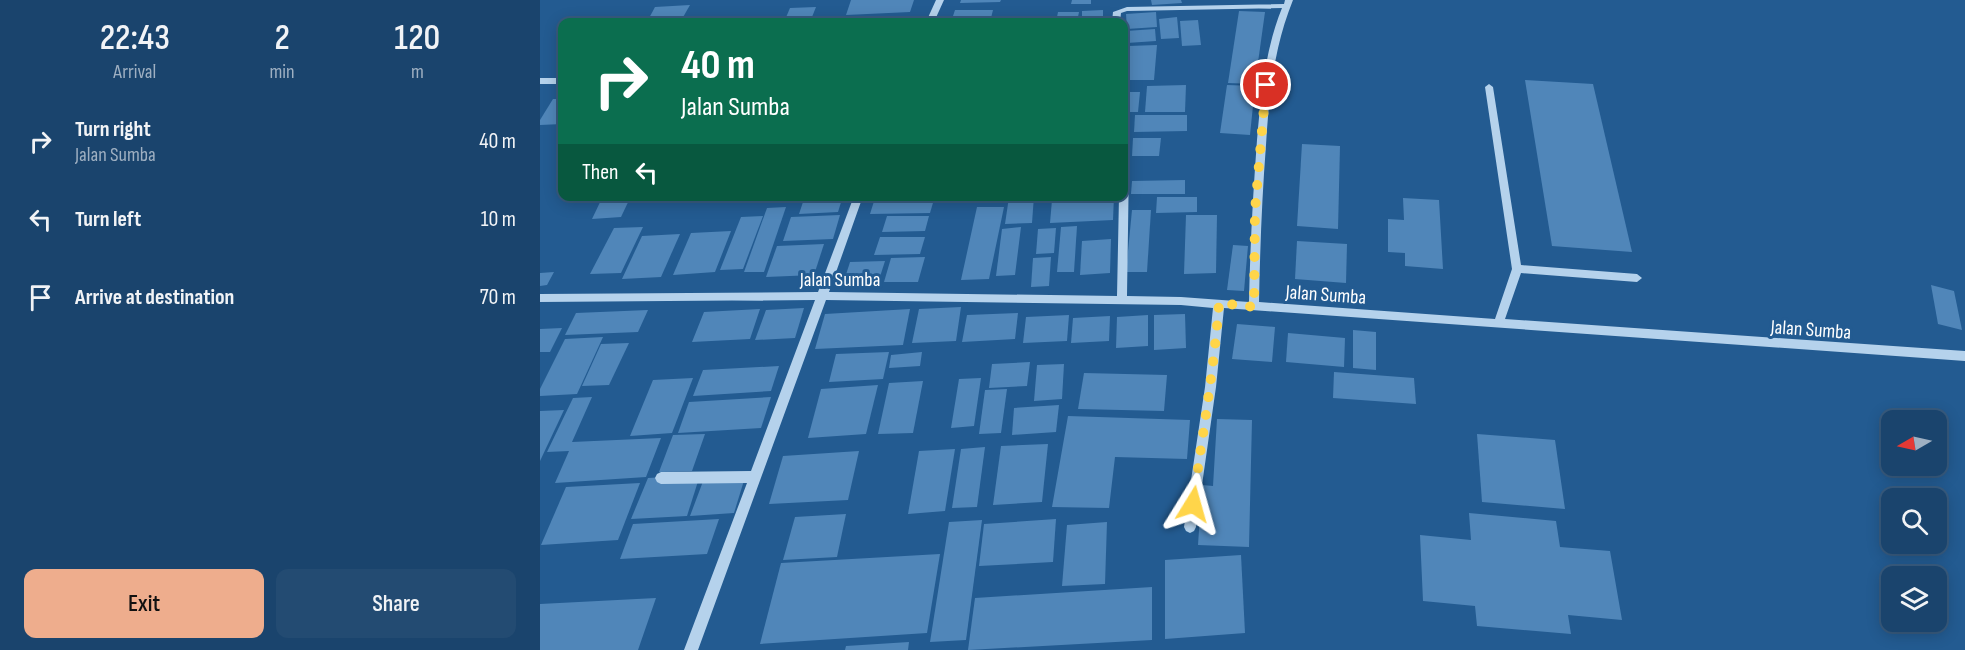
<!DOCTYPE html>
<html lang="en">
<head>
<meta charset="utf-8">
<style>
	:root { --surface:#1a446d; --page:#234b72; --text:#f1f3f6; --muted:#9fb0c2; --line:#385c80; --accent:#eead8d }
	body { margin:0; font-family:"Sofia Sans Condensed",sans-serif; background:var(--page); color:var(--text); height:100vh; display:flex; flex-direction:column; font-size:22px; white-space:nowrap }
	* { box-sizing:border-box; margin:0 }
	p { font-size:20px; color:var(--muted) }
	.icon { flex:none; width:33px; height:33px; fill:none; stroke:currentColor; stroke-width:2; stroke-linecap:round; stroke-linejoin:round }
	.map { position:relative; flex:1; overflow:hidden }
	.sheet { display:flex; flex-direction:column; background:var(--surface); width:540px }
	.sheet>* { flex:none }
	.top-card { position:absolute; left:18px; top:18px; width:570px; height:183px; border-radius:12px; box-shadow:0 3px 15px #0003,0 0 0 2px var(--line); background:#0b6e4f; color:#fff; overflow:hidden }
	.needle { width:39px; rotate:261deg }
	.fabs { position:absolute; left:1341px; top:410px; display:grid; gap:12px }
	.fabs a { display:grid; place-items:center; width:66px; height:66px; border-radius:12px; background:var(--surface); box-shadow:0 3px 15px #0003,0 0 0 2px var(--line); font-size:30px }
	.pin { position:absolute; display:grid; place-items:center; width:51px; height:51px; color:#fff; margin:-26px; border:3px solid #fff; border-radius:50%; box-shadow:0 2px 6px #0007 }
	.me { position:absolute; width:66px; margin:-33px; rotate:8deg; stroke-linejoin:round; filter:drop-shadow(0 0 4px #0008) }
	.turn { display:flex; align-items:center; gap:21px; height:126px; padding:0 24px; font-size:27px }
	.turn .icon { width:78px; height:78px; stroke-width:2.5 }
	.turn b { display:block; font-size:42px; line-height:51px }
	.then { display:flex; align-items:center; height:57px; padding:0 24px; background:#0003; gap:12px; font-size:22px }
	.eta { display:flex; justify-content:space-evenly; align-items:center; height:102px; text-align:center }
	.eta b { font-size:36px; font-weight:600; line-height:42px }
	.button { display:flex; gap:12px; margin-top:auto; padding:12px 24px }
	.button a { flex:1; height:69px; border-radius:12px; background:var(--accent); color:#111; font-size:24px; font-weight:600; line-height:69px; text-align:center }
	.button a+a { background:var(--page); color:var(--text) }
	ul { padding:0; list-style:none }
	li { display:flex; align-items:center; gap:18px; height:78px; padding:0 24px }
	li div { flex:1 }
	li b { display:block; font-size:22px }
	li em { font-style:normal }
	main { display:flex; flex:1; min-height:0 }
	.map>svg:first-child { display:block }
	.building { fill:#5086b9 }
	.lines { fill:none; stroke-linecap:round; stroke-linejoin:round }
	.minor { fill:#b5d2ec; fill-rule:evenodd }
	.route { stroke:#ffd54a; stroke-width:10; stroke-dasharray:0 18 }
	.labels { text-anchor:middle; stroke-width:6; stroke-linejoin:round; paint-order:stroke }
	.street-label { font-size:20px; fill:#fff; stroke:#235b91 }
</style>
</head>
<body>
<main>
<section class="sheet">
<div class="eta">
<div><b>22:43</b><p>Arrival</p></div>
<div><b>2</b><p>min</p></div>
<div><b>120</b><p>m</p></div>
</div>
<ul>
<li><svg class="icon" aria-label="right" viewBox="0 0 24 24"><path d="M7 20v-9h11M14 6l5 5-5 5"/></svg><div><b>Turn right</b><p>Jalan Sumba</p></div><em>40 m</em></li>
<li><svg class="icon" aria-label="left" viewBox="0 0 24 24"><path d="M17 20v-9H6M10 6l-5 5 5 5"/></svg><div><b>Turn left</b></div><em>10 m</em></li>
<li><svg class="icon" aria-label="arrive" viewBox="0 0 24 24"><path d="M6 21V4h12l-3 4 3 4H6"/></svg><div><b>Arrive at destination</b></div><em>70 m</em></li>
</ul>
<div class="button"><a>Exit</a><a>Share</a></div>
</section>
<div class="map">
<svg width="1425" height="650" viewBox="0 0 1425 650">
	<rect width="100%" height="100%" fill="#235b91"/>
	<g class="building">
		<path d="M 311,0 L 374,0 L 370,12 L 306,15 Z"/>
		<path d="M 421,0 L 461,0 L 460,2 L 420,3 Z"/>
		<path d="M 532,0 L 551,0 L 551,4 L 531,4 Z"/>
		<path d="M 611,0 L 641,0 L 642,3 L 612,5 Z"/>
		<path d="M 150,5 L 142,19 L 108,20 L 115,7 Z"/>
		<path d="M 276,7 L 270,22 L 244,22 L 250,8 Z"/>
		<path d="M 415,10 L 453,10 L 450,22 L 411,22 Z"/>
		<path d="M 563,10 L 563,22 L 542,22 L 542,11 Z"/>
		<path d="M 699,11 L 725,12 L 715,84 L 688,83 Z"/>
		<path d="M 518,12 L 539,12 L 537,22 L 516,22 Z"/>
		<path d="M 616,12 L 617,27 L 587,29 L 586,14 Z"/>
		<path d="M 366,16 L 363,22 L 320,22 L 321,17 Z"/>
		<path d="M 301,17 L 317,17 L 315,22 L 299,22 Z"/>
		<path d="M 637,17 L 639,38 L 621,39 L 619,19 Z"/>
		<path d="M 490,18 L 512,18 L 512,22 L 489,22 Z"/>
		<path d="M 658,20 L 661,45 L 642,46 L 640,21 Z"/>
		<path d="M 615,29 L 616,41 L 587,43 L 586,31 Z"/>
		<path d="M 617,45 L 614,80 L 585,80 L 588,46 Z"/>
		<path d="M 985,80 L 1053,84 L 1092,252 L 1012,246 Z"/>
		<path d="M 646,85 L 645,112 L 605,112 L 607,86 Z"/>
		<path d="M 687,85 L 715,86 L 710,135 L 680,133 Z"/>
		<path d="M 584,92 L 600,92 L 598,112 L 584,112 Z"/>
		<path d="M 13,99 L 22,99 L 22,124 L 0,125 L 0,120 Z"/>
		<path d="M 595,115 L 647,115 L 647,131 L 594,132 Z"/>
		<path d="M 593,138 L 621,138 L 619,156 L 592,156 Z"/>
		<path d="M 762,144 L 800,146 L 798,229 L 757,226 Z"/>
		<path d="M 645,180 L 645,194 L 591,194 L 592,181 Z"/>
		<path d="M 63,196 L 91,196 L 81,217 L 52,219 Z"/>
		<path d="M 265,196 L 303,196 L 298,212 L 259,214 Z"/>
		<path d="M 350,196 L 395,196 L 390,213 L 330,214 L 335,198 Z"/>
		<path d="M 494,196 L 492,223 L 465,224 L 469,197 Z"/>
		<path d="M 574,196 L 573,220 L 510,223 L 512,200 Z"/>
		<path d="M 617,197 L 657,197 L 657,212 L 616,213 Z"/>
		<path d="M 863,198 L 899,200 L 903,269 L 865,266 L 865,253 L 848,252 L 848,219 L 864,220 Z"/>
		<path d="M 246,207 L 224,272 L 204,272 L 227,208 Z"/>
		<path d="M 437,207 L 464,207 L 449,279 L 421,280 Z"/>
		<path d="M 592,210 L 611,210 L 607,272 L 586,272 Z"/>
		<path d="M 300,215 L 293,239 L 243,241 L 251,217 Z"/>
		<path d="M 646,215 L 677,215 L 676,273 L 644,274 Z"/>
		<path d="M 223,216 L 203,269 L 180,270 L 201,217 Z"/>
		<path d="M 347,216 L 389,216 L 385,231 L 342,232 Z"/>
		<path d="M 537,226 L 534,272 L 517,272 L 521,227 Z"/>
		<path d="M 103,227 L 81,273 L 50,274 L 74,228 Z"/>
		<path d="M 481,227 L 475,275 L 456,276 L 462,229 Z"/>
		<path d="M 516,228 L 514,253 L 496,254 L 498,229 Z"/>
		<path d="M 191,231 L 175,272 L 133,275 L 151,233 Z"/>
		<path d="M 140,234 L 121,277 L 82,279 L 102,236 Z"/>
		<path d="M 340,237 L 385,237 L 380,254 L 334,255 Z"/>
		<path d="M 571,239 L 570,273 L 540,275 L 542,241 Z"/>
		<path d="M 757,241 L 807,244 L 806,283 L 755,279 Z"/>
		<path d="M 284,244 L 274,275 L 226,277 L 237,246 Z"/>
		<path d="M 693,245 L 708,246 L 704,291 L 687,290 Z"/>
		<path d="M 385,257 L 378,282 L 344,282 L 351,258 Z"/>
		<path d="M 511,257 L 509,286 L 491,287 L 493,258 Z"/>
		<path d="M 345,261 L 338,283 L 303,284 L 310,262 Z"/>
		<path d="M 14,272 L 7,285 L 0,286 L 0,273 Z"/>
		<path d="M 1391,285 L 1414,291 L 1422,330 L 1398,324 Z"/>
		<path d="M 421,307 L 416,341 L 372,343 L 379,309 Z"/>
		<path d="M 264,308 L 255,338 L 215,340 L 226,310 Z"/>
		<path d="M 220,309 L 210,339 L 152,342 L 164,312 Z"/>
		<path d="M 370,309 L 363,345 L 275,349 L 285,314 Z"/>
		<path d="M 108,310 L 98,332 L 25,335 L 36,313 Z"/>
		<path d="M 478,313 L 475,339 L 422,342 L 427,315 Z"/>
		<path d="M 645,314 L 646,348 L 614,350 L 614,315 Z"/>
		<path d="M 529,315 L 527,341 L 483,343 L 486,317 Z"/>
		<path d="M 608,315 L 608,346 L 576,348 L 577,317 Z"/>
		<path d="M 570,316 L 569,341 L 531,343 L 533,318 Z"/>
		<path d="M 697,324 L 735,327 L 732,362 L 692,359 Z"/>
		<path d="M 22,328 L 10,352 L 0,352 L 0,329 Z"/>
		<path d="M 813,330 L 836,332 L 836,370 L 813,368 Z"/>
		<path d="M 748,333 L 805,338 L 804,367 L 746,362 Z"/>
		<path d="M 63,337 L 37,394 L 0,396 L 0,389 L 25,339 Z"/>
		<path d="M 89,343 L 69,385 L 42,386 L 61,344 Z"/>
		<path d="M 349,352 L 343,379 L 289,382 L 296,354 Z"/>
		<path d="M 382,352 L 380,366 L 349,368 L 351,355 Z"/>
		<path d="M 490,362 L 487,386 L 449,388 L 452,364 Z"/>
		<path d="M 524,364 L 522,399 L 494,401 L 497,365 Z"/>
		<path d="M 239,366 L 231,391 L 153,396 L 163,370 Z"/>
		<path d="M 794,372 L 874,378 L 876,404 L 793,398 Z"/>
		<path d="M 544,373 L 627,375 L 624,411 L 538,409 Z"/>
		<path d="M 153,378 L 132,433 L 90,436 L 113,380 Z"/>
		<path d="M 441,378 L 434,426 L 411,428 L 419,379 Z"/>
		<path d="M 383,381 L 373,433 L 338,434 L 349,383 Z"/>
		<path d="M 338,385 L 326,434 L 268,438 L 281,389 Z"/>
		<path d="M 467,389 L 461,433 L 439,434 L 445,390 Z"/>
		<path d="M 52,397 L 32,442 L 121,438 L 106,477 L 15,483 L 29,451 L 7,452 L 33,398 Z"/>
		<path d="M 231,397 L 221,428 L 138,433 L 149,402 Z"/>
		<path d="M 519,405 L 516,432 L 472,435 L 474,408 Z"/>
		<path d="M 24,410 L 0,461 L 0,411 Z"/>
		<path d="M 528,416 L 650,420 L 647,459 L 575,457 L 569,508 L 512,507 Z"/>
		<path d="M 677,419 L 712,420 L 709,547 L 658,545 L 662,485 L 673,486 Z"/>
		<path d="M 165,434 L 152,471 L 119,472 L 133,435 Z"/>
		<path d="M 937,434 L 1015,440 L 1025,509 L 942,502 Z"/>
		<path d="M 508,444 L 502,502 L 453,505 L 461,446 Z"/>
		<path d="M 445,447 L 437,507 L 412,508 L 421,449 Z"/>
		<path d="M 415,449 L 405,511 L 368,514 L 379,451 Z"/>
		<path d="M 319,451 L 308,500 L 229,504 L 243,456 Z"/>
		<path d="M 206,474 L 194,513 L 150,516 L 165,476 Z"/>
		<path d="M 160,475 L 147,516 L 91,519 L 108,478 Z"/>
		<path d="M 100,483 L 78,540 L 1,545 L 26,487 Z"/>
		<path d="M 929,513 L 1016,521 L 1020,547 L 1070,551 L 1082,620 L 1028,615 L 1031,634 L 937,626 L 935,606 L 883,601 L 880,535 L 931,540 Z"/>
		<path d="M 306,514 L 297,557 L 243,560 L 255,517 Z"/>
		<path d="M 179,519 L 167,554 L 80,559 L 93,524 Z"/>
		<path d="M 516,519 L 513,562 L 439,566 L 444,524 Z"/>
		<path d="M 442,520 L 426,640 L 390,642 L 409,522 Z"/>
		<path d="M 567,522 L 565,584 L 522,586 L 527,525 Z"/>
		<path d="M 400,554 L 387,633 L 220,644 L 241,563 Z"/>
		<path d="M 701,555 L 705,633 L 625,639 L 625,560 Z"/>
		<path d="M 612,587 L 612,640 L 428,650 L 435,598 Z"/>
		<path d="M 116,598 L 98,650 L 0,650 L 0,604 Z"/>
		<path d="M 369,642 L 368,650 L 305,650 L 306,646 Z"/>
	</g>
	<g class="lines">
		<g class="minor">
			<path d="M 396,0 L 404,0 L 394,22 L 386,22 Z"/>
			<path d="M 745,0 L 753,0 C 734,47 729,95 726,145 C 722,197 720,250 719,302 L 955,319 L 972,269 L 945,87 L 949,84 L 953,87 L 981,265 L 1097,274 L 1102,278 L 1097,282 L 981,273 L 965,319 L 1425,351 L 1425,361 L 684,308 L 676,387 L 656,527 L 654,531 L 650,533 L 646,531 L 644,527 L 665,387 L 673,308 L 641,305 L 286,300 L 158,650 L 144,650 L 207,483 L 121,484 L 117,482 L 115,478 L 117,474 L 121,472 L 211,471 L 275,300 L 0,302 L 0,294 L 278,292 L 314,196 L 323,196 L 289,292 L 577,296 L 579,196 L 584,196 L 584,160 L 589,163 L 587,296 L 641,297 L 709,302 C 710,248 713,194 717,140 C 721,95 725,50 742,8 L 587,11 L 581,13 L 580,22 L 572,22 L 573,12 L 587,7 L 744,4 Z"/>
			<rect x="0" y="78" width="22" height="6"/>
		</g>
	</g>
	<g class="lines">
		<path class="route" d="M 653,504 C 662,437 674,370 679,303 L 714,307 L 715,210 L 726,85"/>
	</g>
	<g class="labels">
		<g class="street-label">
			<text x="300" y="286">Jalan Sumba</text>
			<text transform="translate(786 294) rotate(4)" y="7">Jalan Sumba</text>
			<text transform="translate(1271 329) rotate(4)" y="7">Jalan Sumba</text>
		</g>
	</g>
</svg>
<div class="fabs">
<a><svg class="needle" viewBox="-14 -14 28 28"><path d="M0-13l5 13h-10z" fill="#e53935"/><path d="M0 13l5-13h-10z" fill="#9fb0c2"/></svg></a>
<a><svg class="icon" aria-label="search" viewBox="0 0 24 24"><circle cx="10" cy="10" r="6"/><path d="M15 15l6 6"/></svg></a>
<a><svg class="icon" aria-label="layers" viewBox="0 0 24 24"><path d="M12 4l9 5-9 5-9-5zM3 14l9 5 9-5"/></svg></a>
</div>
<div class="pin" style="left:726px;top:85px;background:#d93025"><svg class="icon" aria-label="arrive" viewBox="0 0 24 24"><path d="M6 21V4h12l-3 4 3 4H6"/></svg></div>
<svg class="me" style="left:653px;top:504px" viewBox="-20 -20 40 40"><path d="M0-17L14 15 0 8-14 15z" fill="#ffd54a" stroke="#fff" stroke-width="4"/></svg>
<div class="top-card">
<div class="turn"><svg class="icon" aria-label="right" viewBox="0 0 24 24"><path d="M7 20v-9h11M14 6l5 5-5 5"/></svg><div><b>40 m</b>Jalan Sumba</div></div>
<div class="then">Then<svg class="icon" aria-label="left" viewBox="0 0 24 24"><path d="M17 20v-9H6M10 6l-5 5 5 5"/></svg></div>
</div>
</div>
</main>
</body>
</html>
